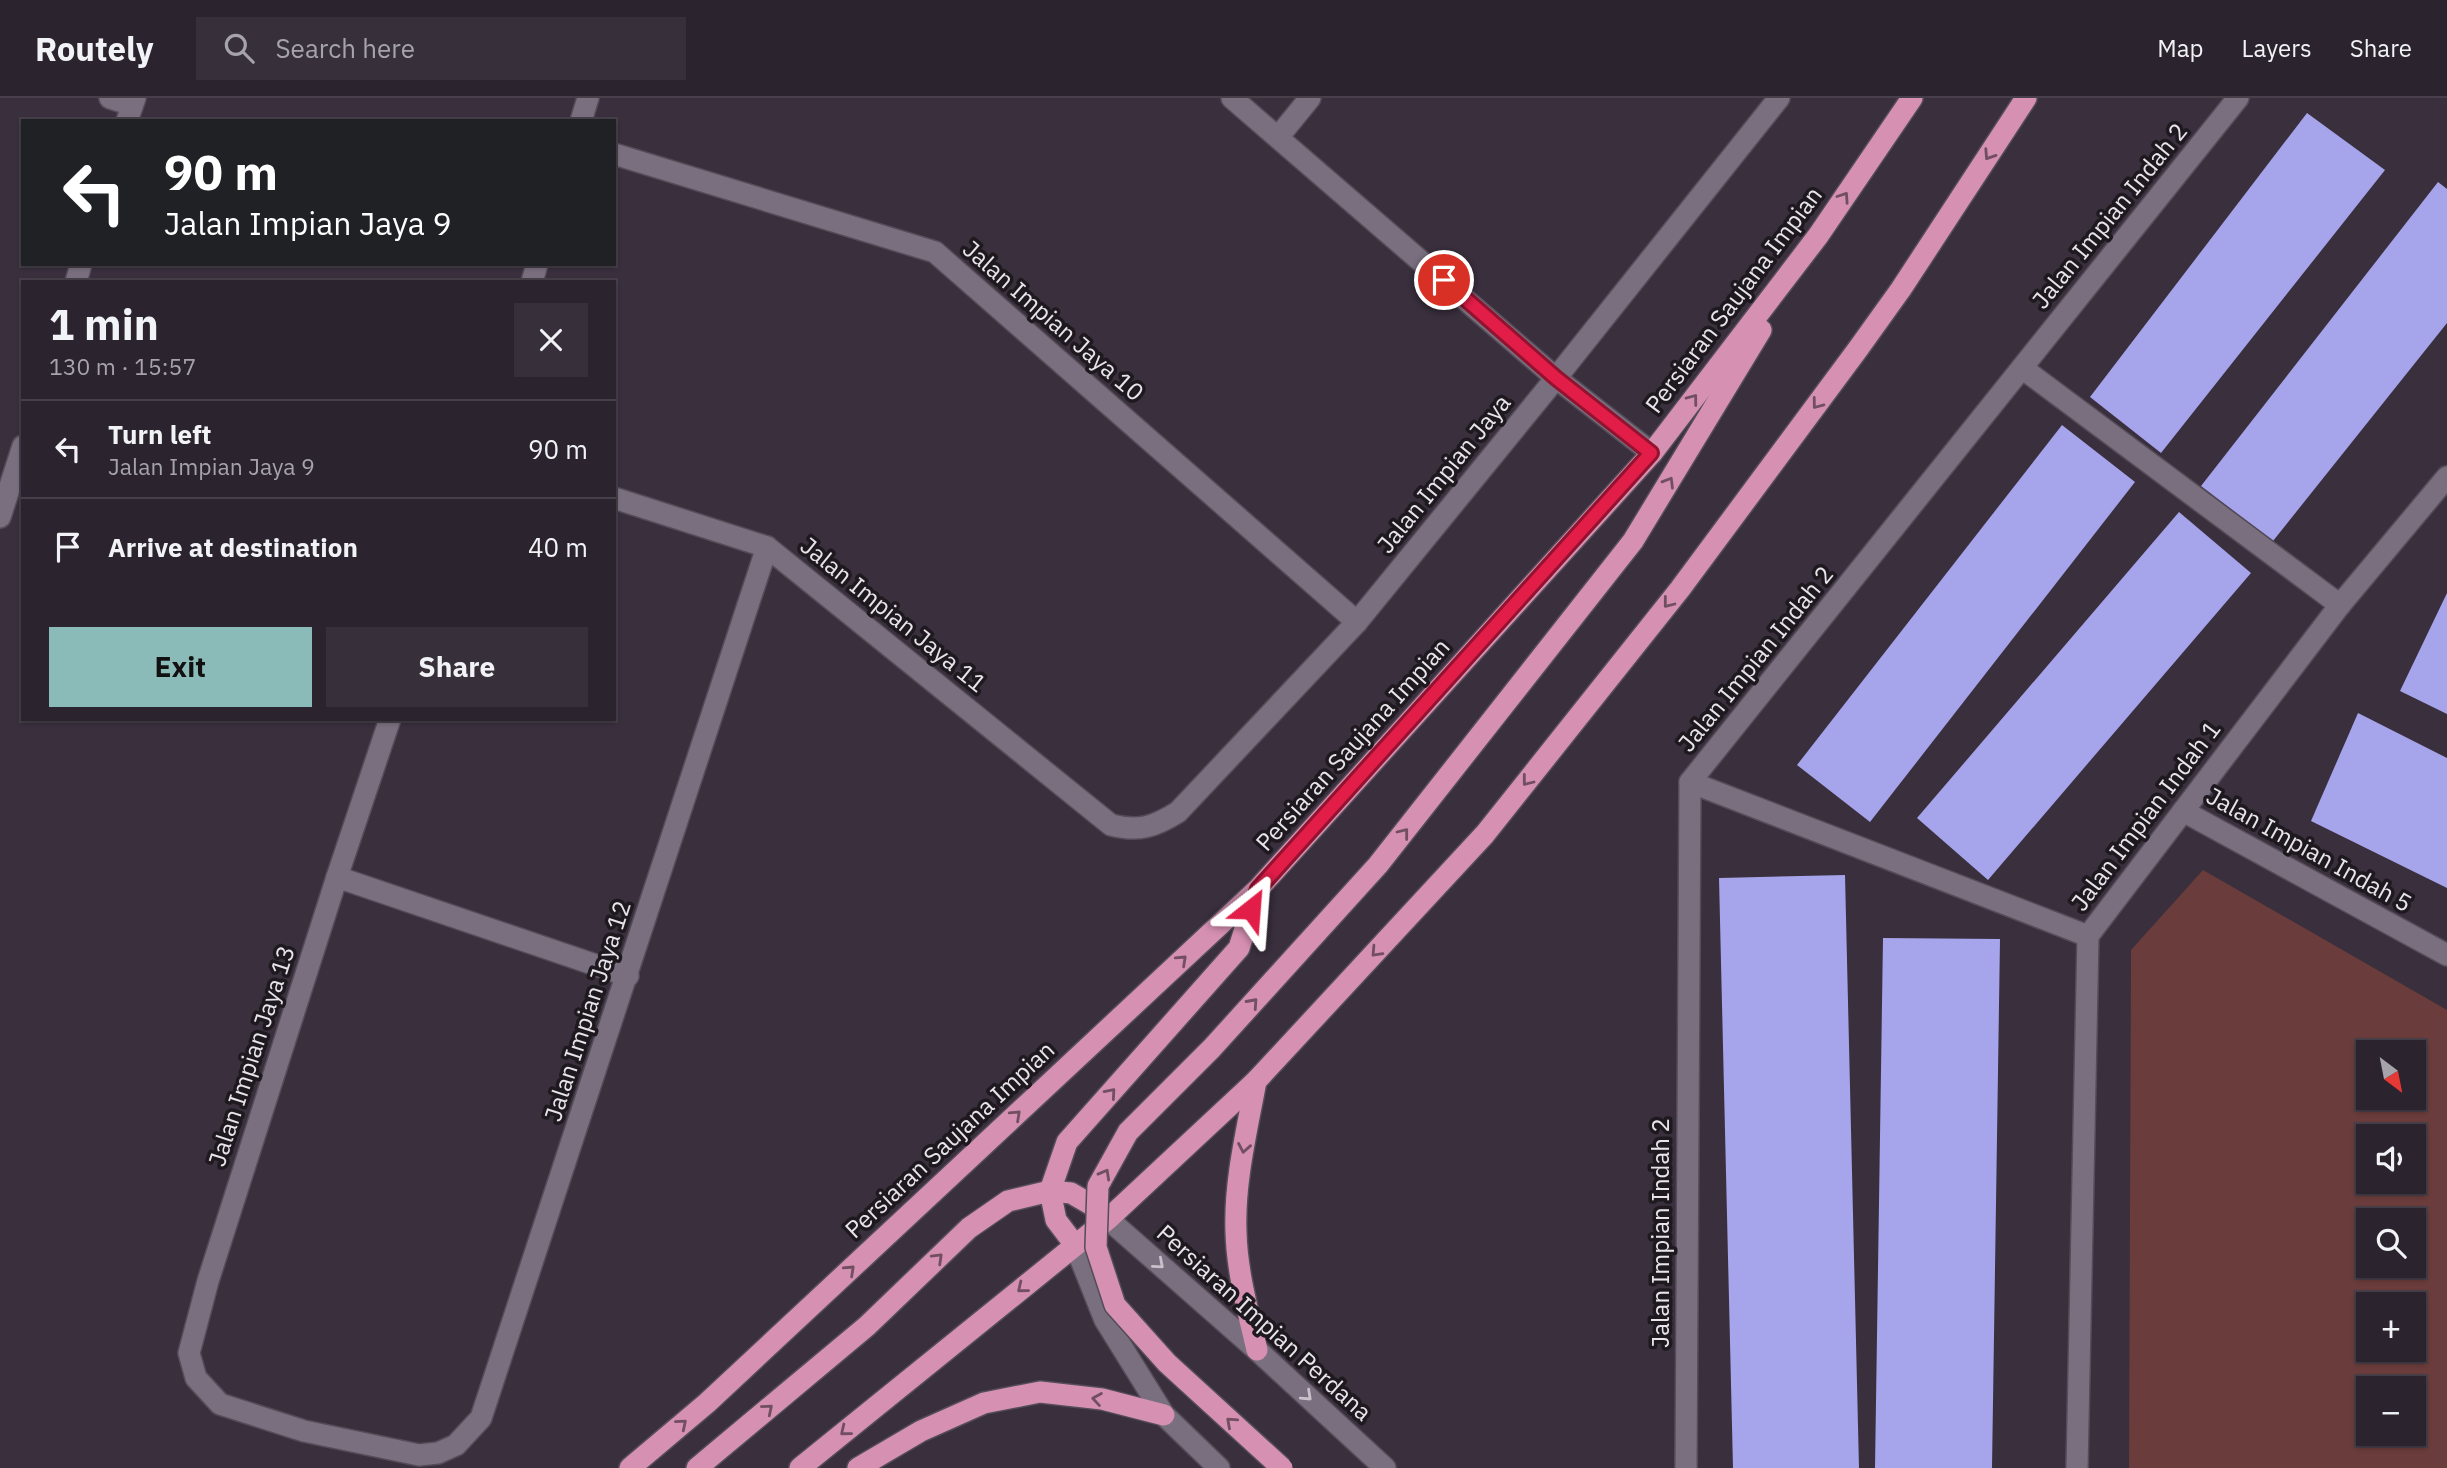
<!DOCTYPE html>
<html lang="en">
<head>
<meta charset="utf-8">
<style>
	:root { --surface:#2b232e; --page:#372f3a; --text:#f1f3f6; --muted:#a6a4aa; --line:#47404a; --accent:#8bbbb9 }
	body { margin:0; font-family:"IBM Plex Sans",sans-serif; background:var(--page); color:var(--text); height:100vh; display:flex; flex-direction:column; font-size:26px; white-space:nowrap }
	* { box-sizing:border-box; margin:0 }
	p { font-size:23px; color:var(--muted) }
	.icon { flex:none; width:38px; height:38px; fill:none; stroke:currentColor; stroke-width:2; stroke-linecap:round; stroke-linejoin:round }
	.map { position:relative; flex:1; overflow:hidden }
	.details { position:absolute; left:21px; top:182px; width:595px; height:441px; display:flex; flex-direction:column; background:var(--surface); border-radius:0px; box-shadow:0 2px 5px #0004,0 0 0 2px var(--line) }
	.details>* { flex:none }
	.hud { position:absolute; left:21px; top:21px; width:595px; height:147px; border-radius:0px; box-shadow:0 2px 5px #0004,0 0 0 2px var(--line); background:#202124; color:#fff; overflow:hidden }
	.needle { width:46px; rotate:148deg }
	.controls { position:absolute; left:2356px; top:942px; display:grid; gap:14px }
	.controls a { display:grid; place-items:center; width:70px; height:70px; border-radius:0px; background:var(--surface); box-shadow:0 2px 5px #0004,0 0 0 2px var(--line); font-size:35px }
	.pin { position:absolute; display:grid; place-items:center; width:60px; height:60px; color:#fff; margin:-30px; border:4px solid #fff; border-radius:50%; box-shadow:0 2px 7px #0007 }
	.me { position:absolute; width:77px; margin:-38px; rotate:28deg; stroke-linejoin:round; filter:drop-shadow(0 0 5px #0008) }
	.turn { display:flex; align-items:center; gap:24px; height:147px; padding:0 28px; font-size:32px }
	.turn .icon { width:91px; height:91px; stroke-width:2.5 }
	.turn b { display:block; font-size:49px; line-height:60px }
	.round { display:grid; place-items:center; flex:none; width:74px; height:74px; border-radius:0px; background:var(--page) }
	.overview { display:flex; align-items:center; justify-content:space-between; height:119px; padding:0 28px }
	h1 { font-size:42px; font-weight:800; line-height:52px }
	.cta { display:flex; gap:14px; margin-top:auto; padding:14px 28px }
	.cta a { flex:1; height:80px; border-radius:0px; background:var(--accent); color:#111; font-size:28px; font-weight:800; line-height:80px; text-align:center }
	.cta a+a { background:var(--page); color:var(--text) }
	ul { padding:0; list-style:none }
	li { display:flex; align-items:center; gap:21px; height:98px; padding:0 28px; border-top:2px solid var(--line) }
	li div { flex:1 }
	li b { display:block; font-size:26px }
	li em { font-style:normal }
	header { display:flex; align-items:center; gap:42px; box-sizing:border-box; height:98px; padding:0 35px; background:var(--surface); border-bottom:2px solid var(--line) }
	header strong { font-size:33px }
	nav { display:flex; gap:38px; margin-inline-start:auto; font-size:24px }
	.search { width:490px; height:63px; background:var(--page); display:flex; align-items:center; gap:18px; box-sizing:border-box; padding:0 24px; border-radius:0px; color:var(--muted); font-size:26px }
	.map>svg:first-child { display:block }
	.green { fill:#6a3c3b; fill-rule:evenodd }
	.building { fill:#a6a4ea }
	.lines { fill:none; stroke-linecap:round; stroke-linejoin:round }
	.minor-casing { stroke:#544c58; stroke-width:24 }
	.highway-casing { stroke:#544c58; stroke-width:24 }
	.minor { stroke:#7a6f7f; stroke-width:21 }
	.highway { stroke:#d690b2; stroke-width:21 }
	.highway-bridge-casing { stroke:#544c58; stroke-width:24; stroke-linecap:butt }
	.highway-bridge { stroke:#d690b2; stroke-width:21 }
	.oneway { stroke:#714f61 }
	.oneway2 { stroke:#c8c0cb }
	.route-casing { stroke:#92132f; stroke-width:18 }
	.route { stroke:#e11d48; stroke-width:12 }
	.labels { text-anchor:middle; stroke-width:7; stroke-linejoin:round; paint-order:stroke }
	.street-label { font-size:24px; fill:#e9e3ec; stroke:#1e191f }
</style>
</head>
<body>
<header>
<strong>Routely</strong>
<div class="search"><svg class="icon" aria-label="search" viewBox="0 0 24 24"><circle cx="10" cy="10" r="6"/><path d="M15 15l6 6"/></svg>Search here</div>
<nav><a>Map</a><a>Layers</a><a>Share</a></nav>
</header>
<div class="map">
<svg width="2447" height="1370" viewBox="0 0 2447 1370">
	<rect width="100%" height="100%" fill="#392f3d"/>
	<path class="green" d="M 2203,772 L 2447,912 L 2447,1370 L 2129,1370 L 2131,852 ZM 2368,954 L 2413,954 L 2413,999 L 2368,999 ZM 2368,1038 L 2413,1038 L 2413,1083 L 2368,1083 ZM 2368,1122 L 2413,1122 L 2413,1167 L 2368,1167 ZM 2368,1206 L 2413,1206 L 2413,1251 L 2368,1251 ZM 2368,1290 L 2413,1290 L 2413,1335 L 2368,1335 Z"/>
	<g class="building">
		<path d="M 2307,15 L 2385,72 L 2161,355 L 2090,299 Z"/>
		<path d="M 2438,84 L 2447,91 L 2447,225 L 2273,443 L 2201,388 Z"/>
		<path d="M 2062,327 L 2135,384 L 1870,724 L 1797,667 Z"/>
		<path d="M 2179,414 L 2251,475 L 1988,782 L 1917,720 Z"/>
		<path d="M 2447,495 L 2447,616 L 2400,593 Z"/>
		<path d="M 2358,615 L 2447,660 L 2447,790 L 2311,723 Z"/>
		<path d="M 1845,777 L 1859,1370 L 1733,1370 L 1719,780 Z"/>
		<path d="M 1883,840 L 2000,841 L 1992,1370 L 1875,1370 Z"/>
	</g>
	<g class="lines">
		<defs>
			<g id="minor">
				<path d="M 110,0 L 132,7"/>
				<path d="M 1232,0 L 1556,280 L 1652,355"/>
				<path d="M 127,23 L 135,0"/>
				<path d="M 581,23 L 588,0"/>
				<path d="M 1279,38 L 1310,0"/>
				<path d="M 614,56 L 935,154 L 1357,524"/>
				<path d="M 76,184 L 81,166"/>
				<path d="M 532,184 L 537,166"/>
				<path d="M 2022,270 L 2340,507"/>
				<path d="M 614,400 L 767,449 L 1111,727 C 1139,734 1154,729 1178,714 L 1357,524 L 1556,280 L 1779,0"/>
				<path d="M 0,419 L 23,348"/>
				<path d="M 390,621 L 337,779 L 208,1183 L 189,1255 L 196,1280 L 220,1306 L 304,1333 L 419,1357 L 438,1355 L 456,1347 L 481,1320 L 767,449"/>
				<path d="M 1690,684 L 2088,838"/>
				<path d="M 2183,713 L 2447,857"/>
				<path d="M 337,779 L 628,878"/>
				<path d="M 1108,1121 L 1257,1252 L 1385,1370"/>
				<path d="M 1075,1147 L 1105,1222 L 1164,1317 L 1219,1370"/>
				<path d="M 1686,1370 L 1690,684 L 2238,0"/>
				<path d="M 2077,1370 L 2088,838 L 2340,507 L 2447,379"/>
			</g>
			<g id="highway">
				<path d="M 1633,443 L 1761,232"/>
				<path d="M 1256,983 C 1247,1032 1234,1084 1236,1134 C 1237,1174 1248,1213 1257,1252"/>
				<path d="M 1075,1147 L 1056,1122 L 1050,1093 L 1067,1044 L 1239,850 L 1257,793"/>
				<path d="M 630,1370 L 707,1305 L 1258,791 L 1652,355 L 1818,138 L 1912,0"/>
				<path d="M 697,1370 L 867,1228 L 969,1130 L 1008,1103 L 1050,1093 L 1071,1095 L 1090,1106 L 1108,1120"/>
				<path d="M 800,1370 L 1108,1121 L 1256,983 L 1485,736 L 1680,491 L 1858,251 L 1901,191 L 2026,0"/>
				<path d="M 858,1370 L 921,1333 L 984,1305 L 1040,1294 L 1102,1301 L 1164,1317"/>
			</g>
		</defs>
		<use href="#minor" class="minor-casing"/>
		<use href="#highway" class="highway-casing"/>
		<use href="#minor" class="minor"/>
		<use href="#highway" class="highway"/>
		<defs>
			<path id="highway-bridge" d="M 1282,1370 L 1167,1265 L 1115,1207 L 1096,1149 L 1098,1088 L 1128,1034 L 1212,950 L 1378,767 L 1633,443"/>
		</defs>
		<use href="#highway-bridge" class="highway-bridge-casing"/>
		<use href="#highway-bridge" class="highway-bridge"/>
	</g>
	<defs><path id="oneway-chevron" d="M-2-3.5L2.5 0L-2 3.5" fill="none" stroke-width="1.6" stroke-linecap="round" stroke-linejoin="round" transform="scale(1.75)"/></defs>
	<g class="oneway">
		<use href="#oneway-chevron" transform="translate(1989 57) rotate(123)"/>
		<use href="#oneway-chevron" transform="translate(1844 99) rotate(-56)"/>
		<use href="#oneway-chevron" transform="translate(1693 301) rotate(-53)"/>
		<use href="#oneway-chevron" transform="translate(1817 306) rotate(127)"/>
		<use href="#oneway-chevron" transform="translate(1669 384) rotate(-59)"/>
		<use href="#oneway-chevron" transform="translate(1668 505) rotate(128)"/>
		<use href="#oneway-chevron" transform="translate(1527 683) rotate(128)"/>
		<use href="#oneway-chevron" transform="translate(1404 735) rotate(-52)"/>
		<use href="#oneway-chevron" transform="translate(1376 854) rotate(133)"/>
		<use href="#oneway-chevron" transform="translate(1182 862) rotate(-43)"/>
		<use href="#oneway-chevron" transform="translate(1253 905) rotate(-48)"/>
		<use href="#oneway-chevron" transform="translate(1111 995) rotate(-49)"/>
		<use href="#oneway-chevron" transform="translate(1016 1017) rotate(-43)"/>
		<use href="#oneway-chevron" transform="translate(1244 1050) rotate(100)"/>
		<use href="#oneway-chevron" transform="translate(1105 1076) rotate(-61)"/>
		<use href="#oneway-chevron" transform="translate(938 1160) rotate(-44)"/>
		<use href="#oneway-chevron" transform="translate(850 1172) rotate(-43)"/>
		<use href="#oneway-chevron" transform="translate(1022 1190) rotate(141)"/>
		<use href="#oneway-chevron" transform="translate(1097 1301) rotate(-171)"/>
		<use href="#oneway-chevron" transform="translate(768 1311) rotate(-40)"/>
		<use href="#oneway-chevron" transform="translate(1231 1324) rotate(-138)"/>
		<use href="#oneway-chevron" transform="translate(682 1326) rotate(-40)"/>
		<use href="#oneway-chevron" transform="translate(845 1333) rotate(141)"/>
	</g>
	<g class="oneway2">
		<use href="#oneway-chevron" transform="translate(1159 1166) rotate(41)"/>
		<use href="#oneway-chevron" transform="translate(1307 1298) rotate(43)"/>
	</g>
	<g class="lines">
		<defs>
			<path id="route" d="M 1251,811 L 1258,791 L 1651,355 L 1556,280 L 1444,182"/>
		</defs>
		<use href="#route" class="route-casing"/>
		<use href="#route" class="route"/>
	</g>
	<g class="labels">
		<g class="street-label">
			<text transform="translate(2110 118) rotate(-51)" y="8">Jalan Impian Indah 2</text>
			<text transform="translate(1734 202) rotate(-53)" y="8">Persiaran Saujana Impian</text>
			<text transform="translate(1053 223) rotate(41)" y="8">Jalan Impian Jaya 10</text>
			<text transform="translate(1444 376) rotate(-51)" y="8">Jalan Impian Jaya</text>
			<text transform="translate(893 517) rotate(39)" y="8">Jalan Impian Jaya 11</text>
			<text transform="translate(1756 561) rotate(-51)" y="8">Jalan Impian Indah 2</text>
			<text transform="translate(1353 647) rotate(-48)" y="8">Persiaran Saujana Impian</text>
			<text transform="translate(2146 718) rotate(-53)" y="8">Jalan Impian Indah 1</text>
			<text transform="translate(2309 752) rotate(29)" y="8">Jalan Impian Indah 5</text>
			<text transform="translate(588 913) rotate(-72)" y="8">Jalan Impian Jaya 12</text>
			<text transform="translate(252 958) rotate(-72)" y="8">Jalan Impian Jaya 13</text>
			<text transform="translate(950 1042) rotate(-43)" y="8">Persiaran Saujana Impian</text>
			<text transform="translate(1661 1135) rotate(-90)" y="8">Jalan Impian Indah 2</text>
			<text transform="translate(1264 1225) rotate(42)" y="8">Persiaran Impian Perdana</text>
		</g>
	</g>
</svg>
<div class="controls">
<a><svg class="needle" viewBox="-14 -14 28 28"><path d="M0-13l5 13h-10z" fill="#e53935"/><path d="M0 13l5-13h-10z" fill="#a6a4aa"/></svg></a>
<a><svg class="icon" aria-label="sound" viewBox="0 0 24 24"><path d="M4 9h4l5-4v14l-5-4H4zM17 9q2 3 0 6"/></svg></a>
<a><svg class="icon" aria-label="search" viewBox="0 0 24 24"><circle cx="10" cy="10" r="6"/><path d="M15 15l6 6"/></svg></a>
<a>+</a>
<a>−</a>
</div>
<div class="pin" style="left:1444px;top:182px;background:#d93025"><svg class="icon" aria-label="arrive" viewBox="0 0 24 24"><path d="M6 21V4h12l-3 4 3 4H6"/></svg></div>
<svg class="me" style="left:1251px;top:811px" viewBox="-20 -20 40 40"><path d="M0-17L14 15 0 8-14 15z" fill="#e11d48" stroke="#fff" stroke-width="4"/></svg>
<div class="hud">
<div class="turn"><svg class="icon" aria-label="left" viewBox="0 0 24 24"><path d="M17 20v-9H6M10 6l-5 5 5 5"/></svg><div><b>90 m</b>Jalan Impian Jaya 9</div></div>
</div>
<section class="details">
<div class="overview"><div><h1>1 min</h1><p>130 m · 15:57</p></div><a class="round"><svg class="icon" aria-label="close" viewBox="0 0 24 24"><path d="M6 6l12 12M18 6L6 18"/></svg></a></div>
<ul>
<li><svg class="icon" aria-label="left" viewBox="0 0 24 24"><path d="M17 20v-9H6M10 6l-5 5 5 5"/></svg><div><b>Turn left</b><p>Jalan Impian Jaya 9</p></div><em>90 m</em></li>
<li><svg class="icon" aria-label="arrive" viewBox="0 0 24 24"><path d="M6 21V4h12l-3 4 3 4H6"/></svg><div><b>Arrive at destination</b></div><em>40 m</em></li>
</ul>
<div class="cta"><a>Exit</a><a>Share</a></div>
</section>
</div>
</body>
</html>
